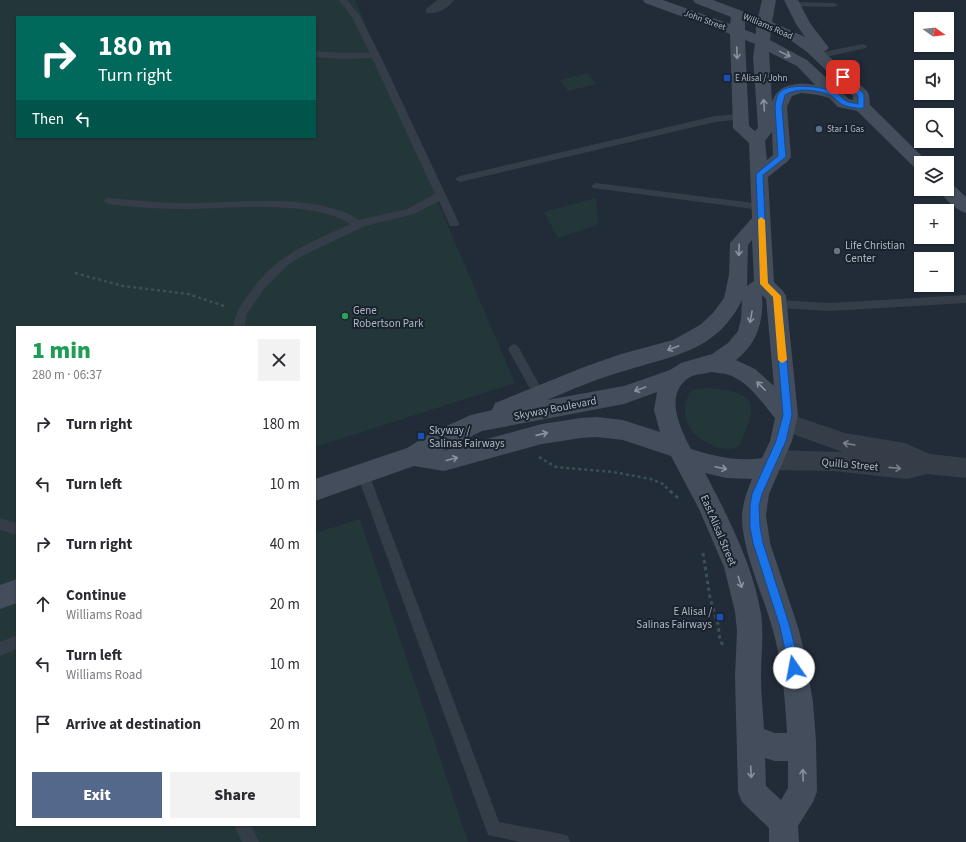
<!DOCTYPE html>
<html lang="en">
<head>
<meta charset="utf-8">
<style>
	:root { --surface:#fff; --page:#f2f2f3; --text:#2b2b33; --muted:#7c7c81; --accent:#53688a }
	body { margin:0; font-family:"Source Sans 3",sans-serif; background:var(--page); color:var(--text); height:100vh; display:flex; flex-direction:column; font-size:15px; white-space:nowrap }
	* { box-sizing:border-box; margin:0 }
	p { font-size:13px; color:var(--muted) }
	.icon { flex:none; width:22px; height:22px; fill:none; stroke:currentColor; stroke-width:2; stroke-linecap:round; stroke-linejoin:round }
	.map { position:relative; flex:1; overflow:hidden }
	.drawer { position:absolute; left:16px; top:326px; width:300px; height:500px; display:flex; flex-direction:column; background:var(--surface); border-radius:0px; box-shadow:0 1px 3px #0004 }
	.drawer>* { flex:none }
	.banner { position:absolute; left:16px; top:16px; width:300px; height:122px; border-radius:0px; box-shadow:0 1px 3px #0004; background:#00695c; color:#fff; overflow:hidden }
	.needle { width:26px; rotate:104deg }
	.fabs { position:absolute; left:914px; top:12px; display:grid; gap:8px }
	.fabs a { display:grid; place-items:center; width:40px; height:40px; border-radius:0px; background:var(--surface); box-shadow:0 1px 3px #0004; font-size:20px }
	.pin { position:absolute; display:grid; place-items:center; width:34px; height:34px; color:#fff; margin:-17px; border-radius:8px; box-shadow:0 2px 6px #0006 }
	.me { position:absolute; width:44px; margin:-22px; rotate:348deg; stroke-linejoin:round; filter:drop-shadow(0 0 3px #0008) }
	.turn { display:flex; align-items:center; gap:14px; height:84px; padding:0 16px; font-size:18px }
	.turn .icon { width:52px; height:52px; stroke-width:2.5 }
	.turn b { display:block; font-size:28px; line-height:34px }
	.then { display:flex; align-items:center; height:38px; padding:0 16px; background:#0003; gap:8px; font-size:15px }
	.round { display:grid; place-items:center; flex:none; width:42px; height:42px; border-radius:0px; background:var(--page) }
	.head { display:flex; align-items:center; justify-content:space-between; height:68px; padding:0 16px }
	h1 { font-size:24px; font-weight:800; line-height:30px; color:#1e9e55 }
	.action { display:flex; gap:8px; margin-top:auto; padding:8px 16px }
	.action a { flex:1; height:46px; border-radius:0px; background:var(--accent); color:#fff; font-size:16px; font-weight:800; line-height:46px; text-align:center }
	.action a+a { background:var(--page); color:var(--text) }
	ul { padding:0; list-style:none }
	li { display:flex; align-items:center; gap:12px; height:60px; padding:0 16px }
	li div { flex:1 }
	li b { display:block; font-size:15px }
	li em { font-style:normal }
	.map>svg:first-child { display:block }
	.green { fill:#233739; fill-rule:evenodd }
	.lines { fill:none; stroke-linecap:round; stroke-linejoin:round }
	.path-far1 { stroke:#3c5051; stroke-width:2.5; stroke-dasharray:3 3; stroke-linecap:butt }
	.path { stroke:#3c5051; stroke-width:3; stroke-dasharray:3.5 3.5; stroke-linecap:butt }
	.lane { fill:#353d48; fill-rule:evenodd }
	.street { fill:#353d48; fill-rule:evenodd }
	.secondary { fill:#434d5b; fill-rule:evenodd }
	.oneway { stroke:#8993a0 }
	.oneway2 { stroke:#78818d }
	.route { fill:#1a73e8; stroke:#114b97 }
	.slow { fill:#f59e0b }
	.transit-dot { fill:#1a4fb4; stroke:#1a222d; stroke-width:1.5 }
	.service-dot { fill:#5c6f8a; stroke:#1a222d; stroke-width:1.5 }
	.worship-dot { fill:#6b7280; stroke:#1a222d; stroke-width:1.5 }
	.leisure-dot { fill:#2e9e5b; stroke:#1a222d; stroke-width:1.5 }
	.labels { text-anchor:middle; stroke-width:4; stroke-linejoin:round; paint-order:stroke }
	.far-street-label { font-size:9px; fill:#afb8c5; stroke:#1a222d }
	.far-poi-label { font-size:9px; fill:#afb8c5; stroke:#1a222d; text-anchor:start }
	.poi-label { font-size:11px; fill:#afb8c5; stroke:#1a222d; text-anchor:start }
	.street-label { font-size:11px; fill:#afb8c5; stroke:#1a222d }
</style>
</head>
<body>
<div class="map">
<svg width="966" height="842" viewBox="0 0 966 842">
	<rect width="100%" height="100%" fill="#212c38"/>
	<g class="green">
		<path d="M 0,0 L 355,0 L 431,181 L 439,205 L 515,383 L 315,447 L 315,327 L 17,327 L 17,825 L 315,825 L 315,533 L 360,519 L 468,842 L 0,842 ZM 17,17 L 315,17 L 315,137 L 17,137 Z"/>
		<path d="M 588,73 L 596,84 L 568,91 L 560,80 Z"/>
		<path d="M 596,198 L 598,223 L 594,226 L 558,238 L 544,212 Z"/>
		<path d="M 703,388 C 715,389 750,389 751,407 C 752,419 744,434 740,445 C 730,455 707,444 697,436 C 683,424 680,401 694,389 Z"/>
	</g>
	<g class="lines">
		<g class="path-far1">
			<path d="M 75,273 L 123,286 L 188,294 L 227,307"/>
			<path d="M 539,457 L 556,467 L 613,472 L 651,479 L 663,484 L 671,492"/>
		</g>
		<g class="path">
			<path d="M 670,491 L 678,498"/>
			<path d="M 703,553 L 710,598 L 718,624 L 720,641 L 724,646"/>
		</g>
		<g class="lane">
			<path d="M 339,0 L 347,0 L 360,16 L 380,55 L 459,223 L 458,226 L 450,226 L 439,201 L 414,214 L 365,226 L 302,256 L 288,265 L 264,289 L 246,315 L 245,327 L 233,327 C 236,312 240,306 249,294 C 276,254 308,244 350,224 C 313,199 229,209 184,209 C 159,209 133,207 108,204 L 103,201 L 108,198 C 133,200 159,203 184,203 C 235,203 316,192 359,220 L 407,209 L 435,194 L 372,58 L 341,59 L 315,57 L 315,51 L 341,53 L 370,53 L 352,17 Z"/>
			<path d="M 789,2 L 834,3 L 838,5 L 834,7 L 792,6 L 789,6 Z"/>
			<path d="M 863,44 L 867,46 L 866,48 L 826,57 L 822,54 L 823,52 Z"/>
			<path d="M 740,114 L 744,117 L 743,119 L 715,122 L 460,182 L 455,179 L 460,176 L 715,116 Z"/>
			<path d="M 596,183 L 761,204 L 766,207 L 761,210 L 593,188 L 591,186 Z"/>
			<path d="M 966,295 L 966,303 L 830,311 L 778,308 L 774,307 L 773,304 L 774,301 L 778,300 L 830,303 Z"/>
			<path d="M 514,344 L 518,346 L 542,390 L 544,393 L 542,396 L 538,398 L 534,396 L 508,349 L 510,346 Z"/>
			<path d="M 363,468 L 367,470 L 369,474 L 499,822 L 562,834 L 568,836 L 570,842 L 520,842 L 488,835 L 357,474 L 359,470 Z"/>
			<path d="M 0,518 L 17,523 L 17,535 L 0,530 Z"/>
			<path d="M 17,635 L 17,649 L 0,656 L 0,642 Z"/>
			<path d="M 234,825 L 251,825 L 259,842 L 242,842 Z"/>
		</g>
		<g class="street">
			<path d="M 437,0 L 454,0 C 449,8 436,15 427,13 L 425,10 Z"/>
			<path d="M 786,413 L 845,433 L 905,443 L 930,454 L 966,458 L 966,478 L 927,474 L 907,479 L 833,471 L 772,470 L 764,467 L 761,460 L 764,453 L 772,450 L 843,452 L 778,429 L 775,422 L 778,415 Z"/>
		</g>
		<g class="secondary">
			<path d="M 643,0 L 663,0 L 730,24 L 731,17 L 695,3 L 693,0 L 713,0 L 758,17 L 762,0 L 776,0 L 772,22 L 805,37 L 796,24 L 784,0 L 798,0 L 810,23 L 829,48 L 824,52 L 867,91 L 869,95 L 870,105 L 929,163 L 921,163 L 921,170 L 915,168 L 857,111 L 838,107 L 829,98 L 818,95 L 801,93 L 792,96 L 787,107 L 791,157 L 788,161 L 768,177 L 774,282 L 783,291 L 786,296 L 798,415 L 792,441 L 769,494 L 766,515 L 770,543 L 798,627 L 804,651 L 813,702 L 816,741 L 817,792 L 813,802 L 798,826 L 799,842 L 769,842 L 769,828 L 742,802 L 738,792 L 735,677 L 737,631 L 735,612 L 724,567 L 699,509 L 671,456 L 623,440 L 597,437 L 581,438 L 542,444 L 444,471 L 414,466 L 315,501 L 315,479 L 407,448 L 433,432 L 471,415 L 492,410 L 495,403 L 584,367 L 621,354 L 673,340 L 700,325 L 713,313 L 724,298 L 729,275 L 730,243 L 752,218 L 749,143 L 733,128 L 730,34 L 645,3 ZM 745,22 L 756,26 L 756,34 L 745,30 ZM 771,32 L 793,42 L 807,52 L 853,96 L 853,100 L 849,99 L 807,60 L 770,40 ZM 745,40 L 755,44 L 753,57 L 758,128 L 755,131 L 749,126 ZM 769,52 L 797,66 L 815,85 C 799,82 778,83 772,102 ZM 772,132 L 773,155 L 767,160 L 765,141 ZM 752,240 L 754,281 L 747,286 L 748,245 ZM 762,295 L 766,299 L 774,386 L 755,369 L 736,360 C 757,344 764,321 762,295 ZM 742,300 L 741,319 L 738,331 L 728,343 L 712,354 L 681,363 L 670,370 L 624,386 L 547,400 C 571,390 596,379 621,372 C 671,356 717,352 742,300 ZM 711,372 C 717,373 723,373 729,375 C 749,382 762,403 775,418 L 770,441 L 762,458 C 738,462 714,456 691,449 C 680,428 662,392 692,376 C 698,374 705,374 711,372 ZM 657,392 L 654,410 L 660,432 L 623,420 L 597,417 L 581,418 L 542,424 L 442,451 L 482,431 L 624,404 ZM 705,473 L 726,478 L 752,479 C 747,491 743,502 742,515 C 741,547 763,595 772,627 C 782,661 785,697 787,733 L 775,733 L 764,729 C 763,712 761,694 761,677 C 761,656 764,635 761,614 C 754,568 727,514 705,473 ZM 765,758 L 775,761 L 788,761 L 788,788 L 781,800 L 766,786 Z"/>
			<path d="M 947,183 L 953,185 L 966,197 L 966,213 C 955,210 944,198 938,189 L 947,189 Z"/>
			<path d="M 17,579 L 17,603 L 0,609 L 0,585 Z"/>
		</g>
	</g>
	<defs><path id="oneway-shaft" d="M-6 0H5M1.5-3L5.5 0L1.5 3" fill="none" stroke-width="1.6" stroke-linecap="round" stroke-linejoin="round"/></defs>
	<g class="oneway">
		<use href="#oneway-shaft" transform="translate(737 53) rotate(88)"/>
		<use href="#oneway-shaft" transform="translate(785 54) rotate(26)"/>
		<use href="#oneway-shaft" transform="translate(764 105) rotate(-94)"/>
		<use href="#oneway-shaft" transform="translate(739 250) rotate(92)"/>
		<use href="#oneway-shaft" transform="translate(751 317) rotate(100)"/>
		<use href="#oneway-shaft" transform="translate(673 348) rotate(160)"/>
		<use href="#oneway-shaft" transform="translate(761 386) rotate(-135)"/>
		<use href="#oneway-shaft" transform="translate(640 389) rotate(160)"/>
		<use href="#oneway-shaft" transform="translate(542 434) rotate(-13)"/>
		<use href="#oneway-shaft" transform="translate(452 459) rotate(-15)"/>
		<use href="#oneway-shaft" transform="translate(721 468) rotate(12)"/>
		<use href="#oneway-shaft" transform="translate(740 582) rotate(72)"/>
		<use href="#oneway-shaft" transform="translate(751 772) rotate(87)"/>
		<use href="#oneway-shaft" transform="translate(803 775) rotate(-92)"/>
	</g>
	<g class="oneway2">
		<use href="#oneway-shaft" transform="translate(849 444) rotate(-170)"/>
		<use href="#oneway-shaft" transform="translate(895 468) rotate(6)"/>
	</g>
	<path class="route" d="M 841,75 L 845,75 L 864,94 L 864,108 C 858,109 845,107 840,103 C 837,101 834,97 830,95 C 817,90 797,87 785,95 L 782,107 L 786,157 L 763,175 L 768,283 L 781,296 L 792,415 L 786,441 L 762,494 L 759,506 L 760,527 L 763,543 L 790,627 L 800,668 L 798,672 L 794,673 L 790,672 L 789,668 L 780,627 L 753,543 L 750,527 L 750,506 L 752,494 L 776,441 L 783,415 L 773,297 L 760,284 L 756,174 L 778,156 L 775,107 C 776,102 776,96 780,92 C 790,82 826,87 837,93 C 840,95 843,99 846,101 C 850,103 855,103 858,104 L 858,96 L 841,78 Z"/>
	<path class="slow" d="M 761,217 L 765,220 L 768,283 L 781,296 L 787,360 L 782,363 L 778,360 L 773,297 L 760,284 L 758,220 Z"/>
	<g class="transit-dot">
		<rect x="723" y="74" width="8" height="8" rx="2"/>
		<rect x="417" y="432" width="8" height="8" rx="2"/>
		<rect x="716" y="613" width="8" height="8" rx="2"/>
	</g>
	<circle class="service-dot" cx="819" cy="129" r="4"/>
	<circle class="worship-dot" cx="837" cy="251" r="4"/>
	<circle class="leisure-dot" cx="345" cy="316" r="4"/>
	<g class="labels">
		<g class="far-street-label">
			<text transform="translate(705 20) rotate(20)" y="3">John Street</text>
			<text transform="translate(768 26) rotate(23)" y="3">Williams Road</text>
		</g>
		<g class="far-poi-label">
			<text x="735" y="81">E Alisal / John</text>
			<text x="827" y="132">Star 1 Gas</text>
		</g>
		<g class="poi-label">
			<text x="845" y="249">Life Christian<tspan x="845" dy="13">Center</tspan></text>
			<text x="353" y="314">Gene<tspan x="353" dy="13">Robertson Park</tspan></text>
			<text x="429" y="434">Skyway /<tspan x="429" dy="13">Salinas Fairways</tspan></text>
			<text x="712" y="615" text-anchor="end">E Alisal /<tspan x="712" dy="13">Salinas Fairways</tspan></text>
		</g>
		<g class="street-label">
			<text transform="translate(555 408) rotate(-11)" y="4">Skyway Boulevard</text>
			<text transform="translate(850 464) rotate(5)" y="4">Quilla Street</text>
			<text transform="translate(719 530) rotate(67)" y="4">East Alisal Street</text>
		</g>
	</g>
</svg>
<div class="fabs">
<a><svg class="needle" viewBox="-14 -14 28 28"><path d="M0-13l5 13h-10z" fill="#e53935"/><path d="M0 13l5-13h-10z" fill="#7c7c81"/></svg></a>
<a><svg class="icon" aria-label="sound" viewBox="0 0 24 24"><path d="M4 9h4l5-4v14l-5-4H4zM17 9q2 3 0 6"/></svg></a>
<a><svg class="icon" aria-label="search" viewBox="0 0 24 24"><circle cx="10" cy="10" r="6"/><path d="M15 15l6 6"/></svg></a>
<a><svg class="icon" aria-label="layers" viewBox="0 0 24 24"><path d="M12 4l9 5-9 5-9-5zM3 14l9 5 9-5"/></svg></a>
<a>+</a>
<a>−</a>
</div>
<div class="pin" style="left:843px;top:77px;background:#d93025"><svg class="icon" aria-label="arrive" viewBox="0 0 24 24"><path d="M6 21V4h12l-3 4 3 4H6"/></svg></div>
<svg class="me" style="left:794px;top:668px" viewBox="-20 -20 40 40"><circle r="19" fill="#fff"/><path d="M0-13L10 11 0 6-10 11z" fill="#1a73e8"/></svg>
<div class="banner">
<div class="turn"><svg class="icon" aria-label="right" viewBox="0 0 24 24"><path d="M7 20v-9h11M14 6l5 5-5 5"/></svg><div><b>180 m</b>Turn right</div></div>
<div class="then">Then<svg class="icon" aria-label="left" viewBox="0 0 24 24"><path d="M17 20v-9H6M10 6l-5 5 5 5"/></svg></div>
</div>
<section class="drawer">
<div class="head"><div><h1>1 min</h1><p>280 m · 06:37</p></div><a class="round"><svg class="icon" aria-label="close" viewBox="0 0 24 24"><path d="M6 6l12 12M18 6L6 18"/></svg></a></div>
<ul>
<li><svg class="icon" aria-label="right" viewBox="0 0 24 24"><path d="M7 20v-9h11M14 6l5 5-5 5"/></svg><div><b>Turn right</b></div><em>180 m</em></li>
<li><svg class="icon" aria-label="left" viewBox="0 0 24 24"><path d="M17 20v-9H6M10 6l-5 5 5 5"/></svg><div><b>Turn left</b></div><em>10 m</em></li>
<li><svg class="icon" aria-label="right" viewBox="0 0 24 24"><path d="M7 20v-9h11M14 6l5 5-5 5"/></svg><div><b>Turn right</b></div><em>40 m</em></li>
<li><svg class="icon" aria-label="ahead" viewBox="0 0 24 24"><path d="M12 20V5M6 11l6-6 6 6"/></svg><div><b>Continue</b><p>Williams Road</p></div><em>20 m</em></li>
<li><svg class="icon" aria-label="left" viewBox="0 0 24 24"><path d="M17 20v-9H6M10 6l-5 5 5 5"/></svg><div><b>Turn left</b><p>Williams Road</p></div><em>10 m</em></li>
<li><svg class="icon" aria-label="arrive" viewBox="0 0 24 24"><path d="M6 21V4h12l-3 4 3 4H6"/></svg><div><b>Arrive at destination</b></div><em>20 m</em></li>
</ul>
<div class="action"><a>Exit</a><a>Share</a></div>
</section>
</div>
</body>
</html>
